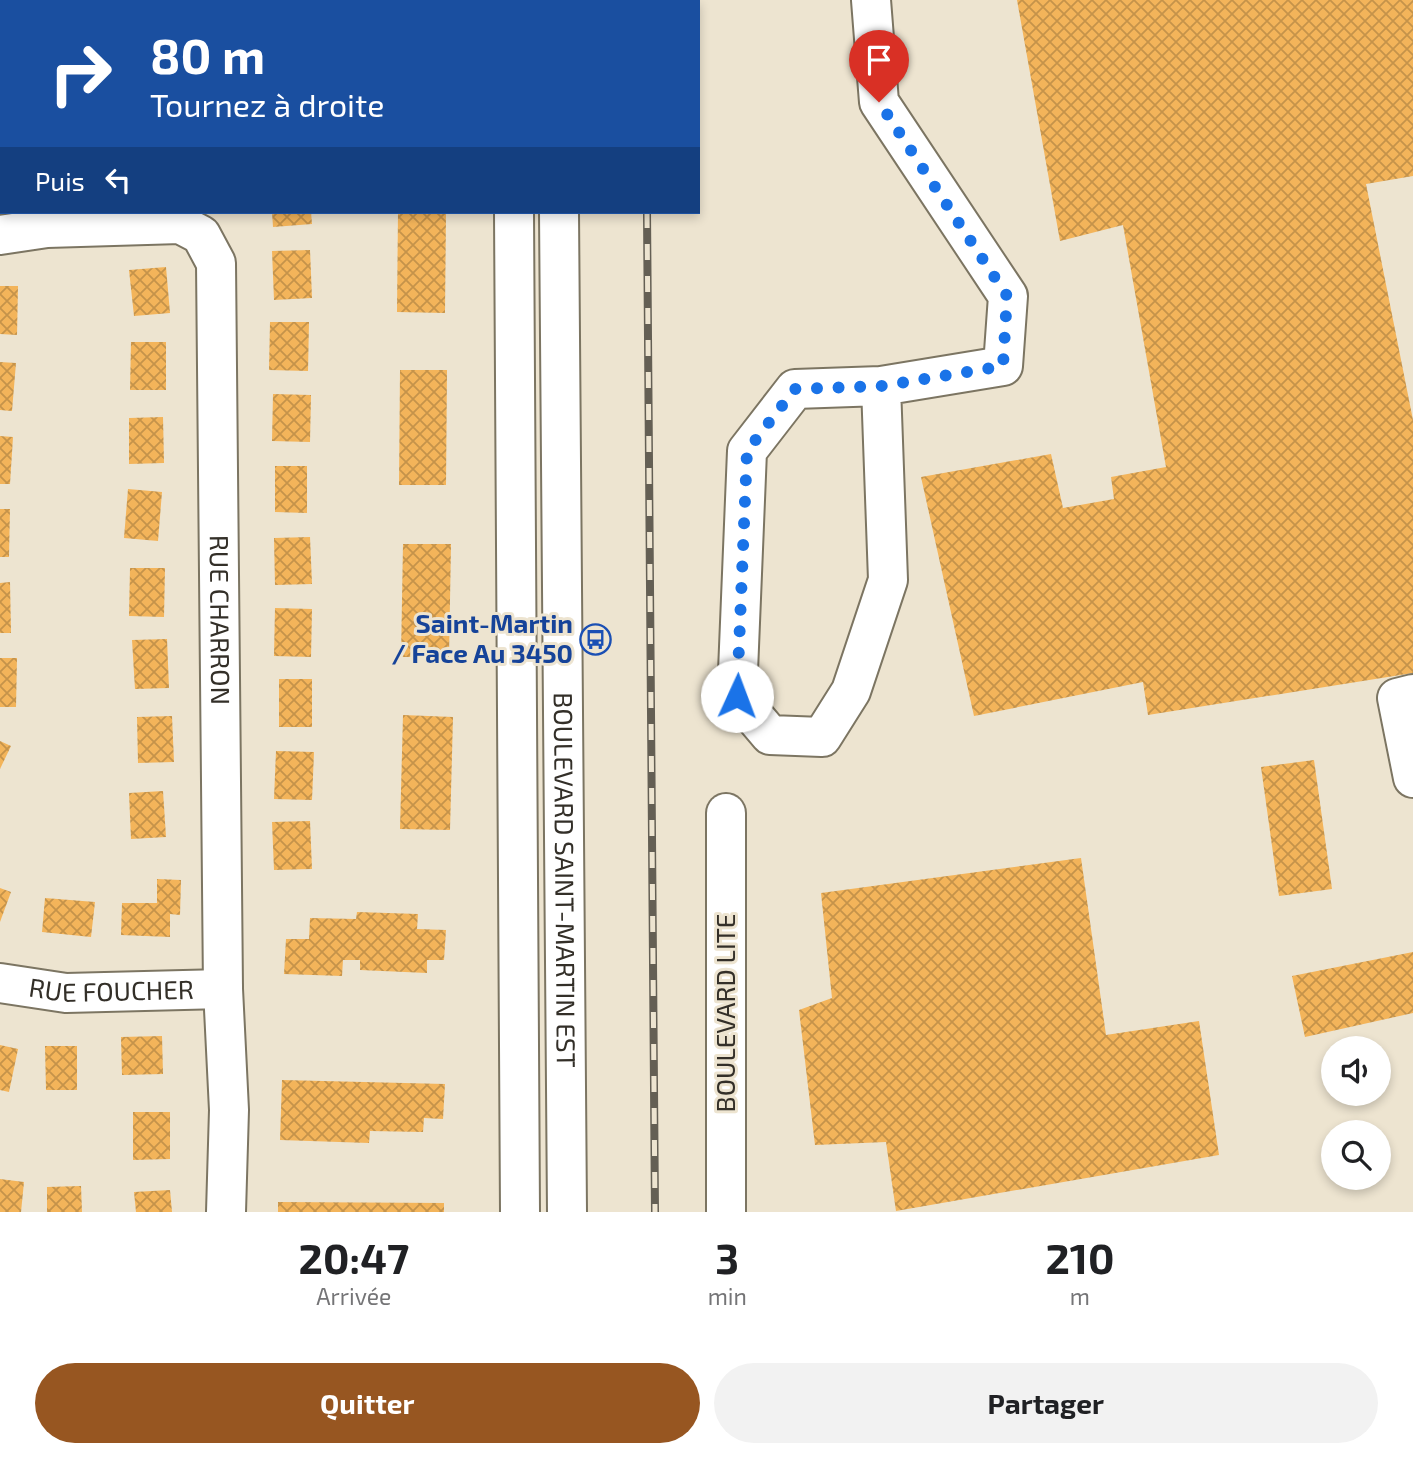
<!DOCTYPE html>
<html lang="fr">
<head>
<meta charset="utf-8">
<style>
	:root { --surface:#fff; --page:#f2f2f2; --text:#202124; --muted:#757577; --accent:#975621 }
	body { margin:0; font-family:"Exo 2",sans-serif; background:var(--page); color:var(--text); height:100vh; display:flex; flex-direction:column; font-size:26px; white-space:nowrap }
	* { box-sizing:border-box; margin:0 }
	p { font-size:23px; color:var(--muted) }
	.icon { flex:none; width:38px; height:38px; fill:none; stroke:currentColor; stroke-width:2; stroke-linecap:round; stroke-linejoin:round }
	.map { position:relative; height:1212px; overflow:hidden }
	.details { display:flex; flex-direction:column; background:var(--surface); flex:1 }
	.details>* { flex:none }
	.banner { position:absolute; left:0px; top:0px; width:700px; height:214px; box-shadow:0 4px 10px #0003; background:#1a4fa0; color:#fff; overflow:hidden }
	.buttons { position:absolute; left:1321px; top:1036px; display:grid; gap:14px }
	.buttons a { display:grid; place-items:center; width:70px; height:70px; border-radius:50%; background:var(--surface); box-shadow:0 4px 10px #0003; font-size:35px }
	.pin { position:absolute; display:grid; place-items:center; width:60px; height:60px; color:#fff; margin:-72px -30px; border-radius:50% 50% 50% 0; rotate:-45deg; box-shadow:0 0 7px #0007 }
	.pin .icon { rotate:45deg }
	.me { position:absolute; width:77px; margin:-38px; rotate:2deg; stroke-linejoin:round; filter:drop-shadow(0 0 5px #0008) }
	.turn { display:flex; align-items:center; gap:24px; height:147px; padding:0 35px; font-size:32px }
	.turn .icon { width:91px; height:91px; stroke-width:2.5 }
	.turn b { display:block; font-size:49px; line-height:60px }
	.then { display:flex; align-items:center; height:66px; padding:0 35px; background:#0003; gap:14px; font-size:26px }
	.eta { display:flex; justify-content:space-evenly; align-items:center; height:119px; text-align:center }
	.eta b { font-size:42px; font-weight:700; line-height:49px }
	.action { display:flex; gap:14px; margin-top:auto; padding:14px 35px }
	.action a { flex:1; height:80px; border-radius:42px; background:var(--accent); color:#fff; font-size:28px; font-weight:700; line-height:80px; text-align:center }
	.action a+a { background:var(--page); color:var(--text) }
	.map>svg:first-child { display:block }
	.building { fill:url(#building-cross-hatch) }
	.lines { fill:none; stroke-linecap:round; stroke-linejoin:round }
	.minor-casing { stroke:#7c7562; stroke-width:42 }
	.major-casing { stroke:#7c7562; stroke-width:42 }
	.minor { stroke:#fff; stroke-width:38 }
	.major { stroke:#fff; stroke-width:38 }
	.rail-casing { stroke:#645f54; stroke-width:8 }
	.rail { stroke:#ede4d0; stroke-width:5; stroke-dasharray:16; stroke-linecap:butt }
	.route { stroke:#1a73e8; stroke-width:12; stroke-dasharray:0 21.6 }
	.labels { text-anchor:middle; stroke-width:6; stroke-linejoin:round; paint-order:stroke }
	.street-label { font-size:26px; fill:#332f28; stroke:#ede4d0 }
	.transit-label { font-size:26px; font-weight:bold; fill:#164399; stroke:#ede4d0; text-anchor:end }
</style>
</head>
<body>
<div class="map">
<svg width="1413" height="1212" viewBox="0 0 1413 1212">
	<defs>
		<pattern id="building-cross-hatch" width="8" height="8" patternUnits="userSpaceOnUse" patternTransform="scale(1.75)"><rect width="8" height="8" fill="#f3b45a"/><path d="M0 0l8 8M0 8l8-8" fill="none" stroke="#c5934a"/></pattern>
	</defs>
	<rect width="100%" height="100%" fill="#ede4d0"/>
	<g class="building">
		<path d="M 1017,0 L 1413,0 L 1413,176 L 1366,184 L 1413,420 L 1413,673 L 1148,715 L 1143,682 L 974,716 L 921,477 L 1051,454 L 1063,508 L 1114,499 L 1111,477 L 1166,467 L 1123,225 L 1060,241 Z"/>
		<path d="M 272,212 L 311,212 L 312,224 L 273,227 Z"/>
		<path d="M 398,212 L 446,212 L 445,313 L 397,312 Z"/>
		<path d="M 310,250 L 312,298 L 274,300 L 272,251 Z"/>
		<path d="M 166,267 L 170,313 L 134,316 L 129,270 Z"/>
		<path d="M 0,286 L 18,286 L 17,335 L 0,334 Z"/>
		<path d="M 270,322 L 309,322 L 308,371 L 269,370 Z"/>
		<path d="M 131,342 L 166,342 L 166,390 L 130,390 Z"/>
		<path d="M 0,362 L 16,363 L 12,411 L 0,410 Z"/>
		<path d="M 400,370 L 447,370 L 446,485 L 399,485 Z"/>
		<path d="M 273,394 L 311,395 L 310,442 L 272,441 Z"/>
		<path d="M 163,417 L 164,463 L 129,464 L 129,418 Z"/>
		<path d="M 0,436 L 13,437 L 10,484 L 0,484 Z"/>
		<path d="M 275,466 L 307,466 L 307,513 L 275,512 Z"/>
		<path d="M 128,489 L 162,492 L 158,541 L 124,538 Z"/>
		<path d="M 0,509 L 10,509 L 9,557 L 0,557 Z"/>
		<path d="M 310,537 L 312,584 L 275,585 L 274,538 Z"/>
		<path d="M 403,544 L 451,544 L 449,657 L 401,657 Z"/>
		<path d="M 130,568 L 165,568 L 164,617 L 129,616 Z"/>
		<path d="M 10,582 L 11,633 L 0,633 L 0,583 Z"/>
		<path d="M 275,608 L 312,609 L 311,657 L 274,656 Z"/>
		<path d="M 167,639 L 169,688 L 135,689 L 132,640 Z"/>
		<path d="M 0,658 L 17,658 L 16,707 L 0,707 Z"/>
		<rect x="279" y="679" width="33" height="48"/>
		<path d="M 403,715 L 453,717 L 450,830 L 400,829 Z"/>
		<path d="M 172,716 L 174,762 L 138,763 L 137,717 Z"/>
		<path d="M 0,741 L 11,746 L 0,769 Z"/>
		<path d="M 276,751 L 314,752 L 312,800 L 274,799 Z"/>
		<path d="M 1314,760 L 1332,889 L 1279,896 L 1261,767 Z"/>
		<path d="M 163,791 L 166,837 L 131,839 L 129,793 Z"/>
		<path d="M 310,821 L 312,869 L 274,870 L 272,822 Z"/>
		<path d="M 1081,858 L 1106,1035 L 1199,1021 L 1219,1155 L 896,1211 L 886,1142 L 815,1145 L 799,1010 L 832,998 L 821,893 Z"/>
		<path d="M 157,879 L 181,880 L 180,915 L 170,914 L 170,937 L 121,935 L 122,903 L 157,903 Z"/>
		<path d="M 0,888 L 11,892 L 0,922 Z"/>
		<path d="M 45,898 L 95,902 L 91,937 L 42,932 Z"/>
		<path d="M 357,912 L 418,914 L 417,929 L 446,930 L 444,960 L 427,960 L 427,973 L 360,970 L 360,960 L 343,960 L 342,976 L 284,974 L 286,939 L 309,939 L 310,918 L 356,919 Z"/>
		<path d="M 1413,952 L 1413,1013 L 1305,1037 L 1292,976 Z"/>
		<path d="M 162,1036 L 163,1074 L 122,1075 L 121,1037 Z"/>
		<path d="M 0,1045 L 18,1049 L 9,1092 L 0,1090 Z"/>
		<path d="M 45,1046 L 77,1046 L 77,1090 L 46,1090 Z"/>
		<path d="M 282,1080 L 445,1084 L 443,1119 L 424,1118 L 423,1132 L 370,1131 L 369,1143 L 280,1140 Z"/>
		<path d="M 133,1112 L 170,1112 L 170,1159 L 133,1160 Z"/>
		<path d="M 0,1179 L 24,1182 L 21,1212 L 0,1212 Z"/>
		<path d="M 81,1186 L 82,1212 L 47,1212 L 47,1187 Z"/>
		<path d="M 170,1190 L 172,1212 L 136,1212 L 134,1192 Z"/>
		<path d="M 278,1202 L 444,1203 L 444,1212 L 278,1212 Z"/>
	</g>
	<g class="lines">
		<defs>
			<g id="minor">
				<path d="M 871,0 L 879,102 L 1008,296 L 1003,366 L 881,386 L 795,389 L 747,451 L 737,696 L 770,735 L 822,737 L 851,691 L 888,580 L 881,386"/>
				<path id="s1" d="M 0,235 L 47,228 L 180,224 L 201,235 L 216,263 L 223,989 L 229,1110 L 226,1212"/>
				<path d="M 1413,694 L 1397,698 L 1413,778"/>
				<path id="s2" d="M 0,983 L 66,993 L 223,989"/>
				<path d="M 726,1212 L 726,813"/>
			</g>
			<g id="major">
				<path d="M 504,0 L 504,2"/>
				<path d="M 551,0 L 551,2"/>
				<path d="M 514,212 L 520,1212"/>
				<path id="s3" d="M 559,212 L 567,1212"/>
			</g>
		</defs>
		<use href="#minor" class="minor-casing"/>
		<use href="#major" class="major-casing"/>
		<use href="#minor" class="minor"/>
		<use href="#major" class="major"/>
		<defs>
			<g id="rail">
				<path d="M 645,0 L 645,2"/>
				<path d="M 647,212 L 655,1212"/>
			</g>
		</defs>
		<use href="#rail" class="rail-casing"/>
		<use href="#rail" class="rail"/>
	</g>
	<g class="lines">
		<path class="route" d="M 737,696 L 747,451 L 795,389 L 881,386 L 1003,366 L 1007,296 L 879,102"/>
	</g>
	<defs>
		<symbol id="bus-ring" viewBox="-11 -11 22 22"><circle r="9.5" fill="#ede4d0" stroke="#1a4fb4" stroke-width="1.5"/><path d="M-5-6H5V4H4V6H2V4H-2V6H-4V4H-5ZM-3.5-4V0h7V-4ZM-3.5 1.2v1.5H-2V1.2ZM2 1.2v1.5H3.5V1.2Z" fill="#1a4fb4"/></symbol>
	</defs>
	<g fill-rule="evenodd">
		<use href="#bus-ring" x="578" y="622" width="35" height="35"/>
	</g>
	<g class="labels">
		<g class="street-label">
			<text dy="9" stroke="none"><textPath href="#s1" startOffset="593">RUE CHARRON</textPath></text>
			<text dy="9" stroke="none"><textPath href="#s3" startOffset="668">BOULEVARD SAINT-MARTIN EST</textPath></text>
			<text dy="9" stroke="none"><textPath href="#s2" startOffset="112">RUE FOUCHER</textPath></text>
			<text transform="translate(726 1013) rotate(-90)" y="9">BOULEVARD LITE</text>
		</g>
		<g class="transit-label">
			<text x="573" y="633">Saint-Martin<tspan x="573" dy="30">/ Face Au 3450</tspan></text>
		</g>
	</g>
</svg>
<div class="buttons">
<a><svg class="icon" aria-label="sound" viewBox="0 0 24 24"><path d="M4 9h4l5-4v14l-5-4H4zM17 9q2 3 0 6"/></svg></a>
<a><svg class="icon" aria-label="search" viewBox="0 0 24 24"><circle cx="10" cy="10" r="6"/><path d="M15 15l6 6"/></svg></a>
</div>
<div class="pin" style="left:879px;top:102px;background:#d93025"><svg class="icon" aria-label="arrive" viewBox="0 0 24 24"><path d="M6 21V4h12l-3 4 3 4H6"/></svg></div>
<svg class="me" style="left:737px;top:696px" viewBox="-20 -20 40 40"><circle r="19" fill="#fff"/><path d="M0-13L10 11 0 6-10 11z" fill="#1a73e8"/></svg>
<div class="banner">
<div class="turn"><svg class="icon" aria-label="right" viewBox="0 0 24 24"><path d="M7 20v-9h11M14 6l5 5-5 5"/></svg><div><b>80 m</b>Tournez à droite</div></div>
<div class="then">Puis<svg class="icon" aria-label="left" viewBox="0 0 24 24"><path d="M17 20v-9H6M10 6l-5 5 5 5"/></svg></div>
</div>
</div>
<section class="details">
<div class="eta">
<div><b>20:47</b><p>Arrivée</p></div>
<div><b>3</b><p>min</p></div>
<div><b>210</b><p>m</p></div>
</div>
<div class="action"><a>Quitter</a><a>Partager</a></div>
</section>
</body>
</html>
